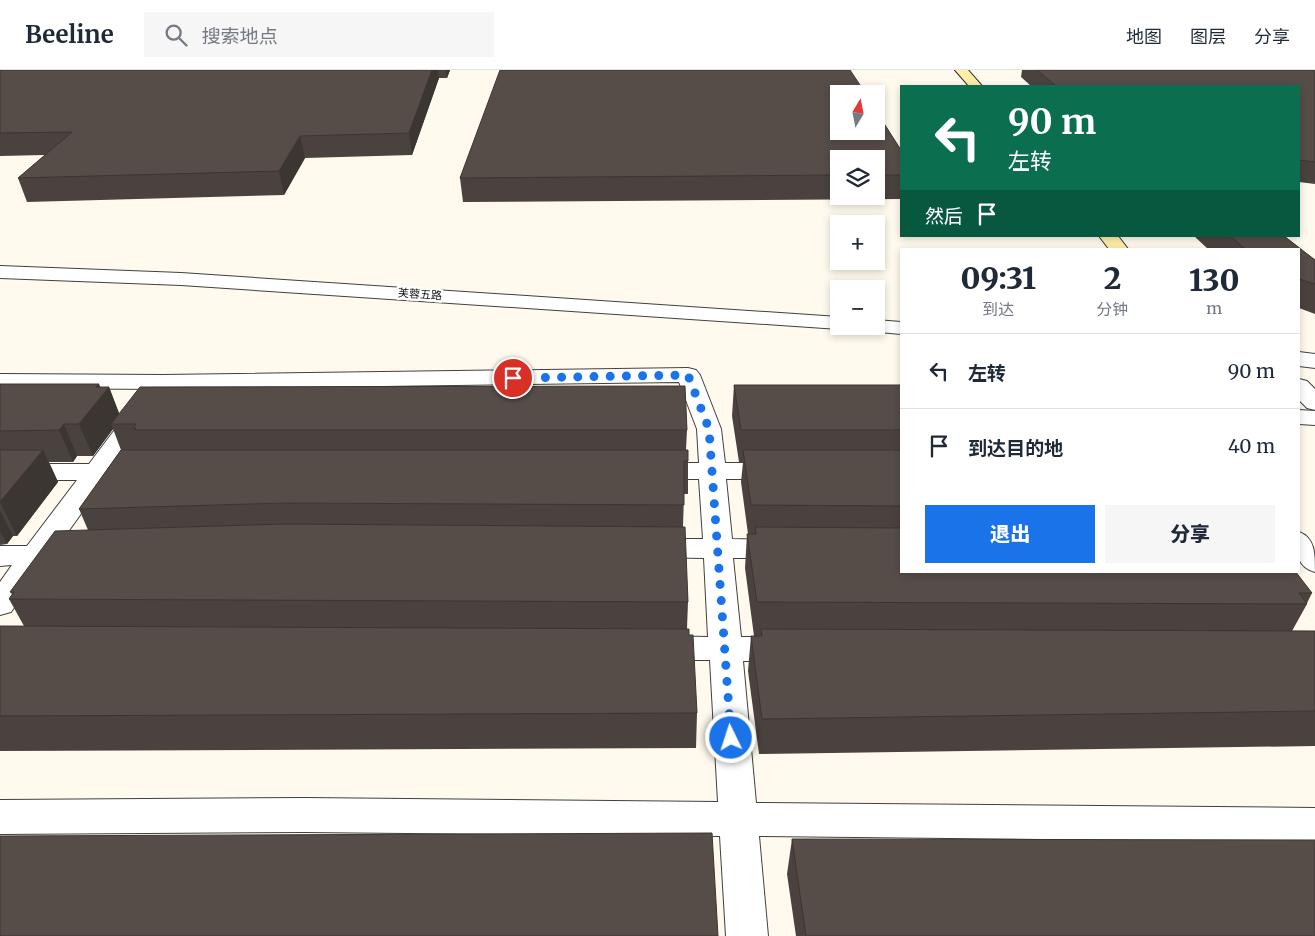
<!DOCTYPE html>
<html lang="zh">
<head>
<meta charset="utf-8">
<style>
	:root { --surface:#fff; --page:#f6f6f7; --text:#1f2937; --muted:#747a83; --line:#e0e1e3; --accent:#1a73e8 }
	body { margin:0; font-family:Merriweather,"Noto Sans SC",serif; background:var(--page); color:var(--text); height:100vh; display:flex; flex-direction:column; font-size:19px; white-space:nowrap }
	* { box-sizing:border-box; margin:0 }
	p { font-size:16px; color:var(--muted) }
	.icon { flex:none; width:28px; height:28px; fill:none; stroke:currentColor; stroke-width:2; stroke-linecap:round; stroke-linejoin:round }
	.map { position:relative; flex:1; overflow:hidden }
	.details { position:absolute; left:900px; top:178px; width:400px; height:325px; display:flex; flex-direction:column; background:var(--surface); border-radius:0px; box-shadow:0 2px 8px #0003 }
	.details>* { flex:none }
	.guide { position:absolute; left:900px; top:15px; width:400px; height:152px; border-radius:0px; box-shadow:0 2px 8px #0003; background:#0b6e4f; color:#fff; overflow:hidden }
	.needle { width:32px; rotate:10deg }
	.fabs { position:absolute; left:830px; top:15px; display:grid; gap:10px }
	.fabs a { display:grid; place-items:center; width:55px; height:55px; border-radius:0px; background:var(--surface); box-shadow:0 2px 8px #0003; font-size:25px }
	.pin { position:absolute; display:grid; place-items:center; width:42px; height:42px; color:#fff; margin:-21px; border:2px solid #fff; border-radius:50%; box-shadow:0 1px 5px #0007 }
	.me { position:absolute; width:55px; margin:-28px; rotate:356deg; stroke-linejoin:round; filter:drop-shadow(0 0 4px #0008) }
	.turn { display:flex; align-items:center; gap:18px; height:105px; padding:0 25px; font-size:22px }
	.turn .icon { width:65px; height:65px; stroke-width:2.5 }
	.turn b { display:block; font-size:35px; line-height:42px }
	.then { display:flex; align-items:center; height:48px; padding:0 25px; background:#0003; gap:10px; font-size:19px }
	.eta { display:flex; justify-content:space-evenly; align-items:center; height:85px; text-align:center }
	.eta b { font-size:30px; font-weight:800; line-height:35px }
	.cta { display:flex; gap:10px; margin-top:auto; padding:10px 25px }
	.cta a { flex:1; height:58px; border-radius:0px; background:var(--accent); color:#fff; font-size:20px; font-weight:800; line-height:58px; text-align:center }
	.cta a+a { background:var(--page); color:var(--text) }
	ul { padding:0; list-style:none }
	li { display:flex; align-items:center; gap:15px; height:75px; padding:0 25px; border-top:1px solid var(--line) }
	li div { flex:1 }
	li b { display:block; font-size:19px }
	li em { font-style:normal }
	header { display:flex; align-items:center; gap:30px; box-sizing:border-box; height:70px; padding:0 25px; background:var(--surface); border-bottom:1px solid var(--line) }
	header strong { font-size:24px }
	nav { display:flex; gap:28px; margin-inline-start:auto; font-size:18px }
	.search { width:350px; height:45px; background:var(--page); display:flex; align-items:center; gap:12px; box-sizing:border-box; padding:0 18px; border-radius:0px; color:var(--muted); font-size:19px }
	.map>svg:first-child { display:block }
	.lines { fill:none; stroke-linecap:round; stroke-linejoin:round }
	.minor-casing { stroke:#404040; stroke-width:2 }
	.tertiary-casing { stroke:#404040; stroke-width:2 }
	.secondary-casing { stroke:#2f2f2f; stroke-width:2 }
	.minor { fill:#fff; fill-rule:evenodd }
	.tertiary { fill:#fff; fill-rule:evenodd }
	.secondary { fill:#ffeda8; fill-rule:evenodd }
	.wall { fill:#4a423f; fill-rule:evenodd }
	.shaded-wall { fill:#3c3633 }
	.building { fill:#564d49; stroke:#3c3633 }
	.route { stroke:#1a73e8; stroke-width:9; stroke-dasharray:0 16.2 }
	.labels { text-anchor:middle; stroke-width:5; stroke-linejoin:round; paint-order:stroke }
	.far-street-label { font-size:11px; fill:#0d0d0d; stroke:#fff }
</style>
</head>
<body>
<header>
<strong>Beeline</strong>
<div class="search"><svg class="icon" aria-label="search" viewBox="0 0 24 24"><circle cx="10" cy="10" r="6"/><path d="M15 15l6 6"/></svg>搜索地点</div>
<nav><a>地图</a><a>图层</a><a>分享</a></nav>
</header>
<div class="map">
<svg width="1315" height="866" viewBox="0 0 1315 866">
	<rect width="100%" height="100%" fill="#fffaed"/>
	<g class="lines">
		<defs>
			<g id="minor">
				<path d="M 688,298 L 696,300 L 700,305 L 721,359 L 725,393 L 780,393 L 789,395 L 793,401 L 789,407 L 780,409 L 726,409 L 732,469 L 783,470 L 793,472 L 798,479 L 793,486 L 783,488 L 733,488 L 741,567 L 789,567 L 801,571 L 805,579 L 801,587 L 789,591 L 743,591 L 756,733 L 1315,738 L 1315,772 L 759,766 L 768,866 L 726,866 L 720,766 L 305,762 L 0,764 L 0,730 L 305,728 L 718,732 L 710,590 L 657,590 L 645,586 L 641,578 L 645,570 L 657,566 L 708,567 L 704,488 L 649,487 L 639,485 L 634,478 L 639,471 L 649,469 L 703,469 L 699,409 L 650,409 L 641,407 L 637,401 L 641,395 L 650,393 L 699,393 L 697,359 L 679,312 L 163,319 L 0,318 L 0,304 L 163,305 Z"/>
				<path d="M 140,336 L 149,338 L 152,343 L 116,394 L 151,396 L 155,402 L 151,408 L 142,410 L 105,410 L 58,476 L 83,478 L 88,485 L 83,492 L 73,495 L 44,495 L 11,542 L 0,545 L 0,512 L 12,495 L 0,496 L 0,476 L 27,476 L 77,410 L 0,410 L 0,394 L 89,394 L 131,338 Z"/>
				<path d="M 1299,340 L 1315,341 L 1315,355 L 1299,354 Z"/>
			</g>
			<g id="tertiary">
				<path d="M 0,196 L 181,203 L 839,247 L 839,256 L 847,256 L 839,259 L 181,215 L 0,208 Z"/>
				<path d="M 876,250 L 901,252 L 901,264 L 868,261 L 866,256 L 876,256 Z"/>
				<path d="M 1299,282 L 1315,284 L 1315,298 L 1299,296 Z"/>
				<path d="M 1299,309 L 1307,311 L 1315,319 L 1315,340 L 1307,338 L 1299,330 Z"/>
				<path d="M 1299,462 C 1315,468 1315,483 1315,502 C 1294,496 1298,480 1299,462 Z"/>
			</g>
			<g id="secondary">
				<path d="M 955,0 L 968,0 L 982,16 L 969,16 Z"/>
				<path d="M 1099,166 L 1118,166 L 1128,179 L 1109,179 Z"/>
			</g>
		</defs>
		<use href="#minor" class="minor-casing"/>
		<use href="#tertiary" class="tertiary-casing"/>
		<use href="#secondary" class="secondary-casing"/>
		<use href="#minor" class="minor"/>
		<use href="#tertiary" class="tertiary"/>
		<use href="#secondary" class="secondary"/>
	</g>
	<g class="wall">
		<path d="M 0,0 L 450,0 L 447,8 L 439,8 L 412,85 L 305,88 L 284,125 L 27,132 L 18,108 L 45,85 L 0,86 Z"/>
		<path d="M 1022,0 L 1315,0 L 1315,114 L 1299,112 L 1299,16 L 1031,16 L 1021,7 Z"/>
		<path d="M 901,80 L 901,129 L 463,132 L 460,108 ZM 839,89 L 876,89 L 876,126 L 839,126 Z"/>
		<path d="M 1194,166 L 1284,166 L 1315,190 L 1315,244 L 1299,238 L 1299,179 L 1208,179 Z"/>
		<path d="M 0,314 L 99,314 L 100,317 L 109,317 L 119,344 L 687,360 L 686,380 L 688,391 L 688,424 L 684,424 L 683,457 L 688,532 L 687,559 L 697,643 L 696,678 L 0,681 L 0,556 L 24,556 L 9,529 L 12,524 L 10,522 L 88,460 L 79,439 L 121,380 L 113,359 L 93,386 L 77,386 L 73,392 L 49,392 L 58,412 L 17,466 L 13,466 L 7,474 L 0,475 Z"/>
		<path d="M 734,315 L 901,315 L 901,501 L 1312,523 L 1307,533 L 1307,534 L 1292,561 L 1315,561 L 1315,676 L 759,684 L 748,601 L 751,566 L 754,566 L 745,498 L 747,464 L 748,464 L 741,412 L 743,392 L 739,392 L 732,346 Z"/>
		<path d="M 792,769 L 1315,866 L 796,866 L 787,804 Z"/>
	</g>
	<g class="shaded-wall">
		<path d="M 432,0 L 438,0 L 439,8 L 412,85 L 409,63 Z"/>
		<path d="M 446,0 L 450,0 L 447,8 Z"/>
		<path d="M 300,66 L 305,88 L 284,125 L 279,101 Z"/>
		<path d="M 99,314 L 103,325 L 109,317 L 121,348 L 111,354 L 113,359 L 93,386 L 79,354 L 96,317 Z"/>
		<path d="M 64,354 L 77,386 L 73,392 L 59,360 Z"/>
		<path d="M 43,380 L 58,412 L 17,466 L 0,432 Z"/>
		<path d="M 0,440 L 13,466 L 7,474 L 0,461 Z"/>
	</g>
	<g class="building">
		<path d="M 0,0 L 432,0 L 409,63 L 300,66 L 279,101 L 18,108 L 72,62 L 0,63 Z"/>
		<path d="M 500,0 L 850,0 L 866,24 L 839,24 L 839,61 L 876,61 L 876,41 L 901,80 L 901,105 L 876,105 L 876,89 L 839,89 L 839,105 L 460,108 Z"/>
		<path d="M 1037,0 L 1315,0 L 1315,92 L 1299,90 L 1299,16 L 1056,16 Z"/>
		<path d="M 1230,166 L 1284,166 L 1315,190 L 1315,214 L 1299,209 L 1299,179 L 1245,179 Z"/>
		<path d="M 0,314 L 99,314 L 96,317 L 109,317 L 79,354 L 64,354 L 59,360 L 0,361 Z"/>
		<path d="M 734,315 L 901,315 L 901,360 L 741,360 Z"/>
		<path d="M 685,316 L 687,360 L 135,360 L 136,358 L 133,358 L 136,354 L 111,354 L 140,317 Z"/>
		<path d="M 0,380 L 43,380 L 0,432 Z"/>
		<path d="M 121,380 L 688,380 L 688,391 L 684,391 L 684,435 L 284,433 L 79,439 Z"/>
		<path d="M 743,380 L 901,380 L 901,436 L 751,435 Z"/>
		<path d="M 284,454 L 685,457 L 688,532 L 9,529 L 14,522 L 10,522 L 55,461 Z"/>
		<path d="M 755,457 L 901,458 L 901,501 L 1295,501 L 1312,523 L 1299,523 L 1307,534 L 757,532 L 747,464 L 756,464 Z"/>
		<path d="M 0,556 L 689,559 L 689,565 L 693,565 L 697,643 L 0,646 Z"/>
		<path d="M 761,559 L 1315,561 L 1315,641 L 762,649 L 751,566 L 762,566 Z"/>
		<path d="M 712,763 L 718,866 L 0,866 L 0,766 Z"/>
		<path d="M 792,769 L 1315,770 L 1315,866 L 806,866 Z"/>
	</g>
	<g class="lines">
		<path class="route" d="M 513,308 L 688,305 L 709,359 L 731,668"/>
	</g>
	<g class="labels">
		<g class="far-street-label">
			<text transform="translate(420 224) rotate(4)" y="4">芙蓉五路</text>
		</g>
	</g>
</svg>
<div class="fabs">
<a><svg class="needle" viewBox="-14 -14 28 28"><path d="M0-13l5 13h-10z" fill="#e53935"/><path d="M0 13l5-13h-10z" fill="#747a83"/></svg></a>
<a><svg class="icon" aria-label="layers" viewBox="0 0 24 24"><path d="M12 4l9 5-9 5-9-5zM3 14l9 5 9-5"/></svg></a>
<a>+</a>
<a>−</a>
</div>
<div class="pin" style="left:513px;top:308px;background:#d93025"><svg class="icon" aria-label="arrive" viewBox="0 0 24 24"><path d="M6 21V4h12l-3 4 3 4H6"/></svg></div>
<svg class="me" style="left:731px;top:668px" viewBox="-20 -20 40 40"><circle r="17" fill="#1a73e8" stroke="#fff" stroke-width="3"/><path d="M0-11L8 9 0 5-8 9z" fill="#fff"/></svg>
<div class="guide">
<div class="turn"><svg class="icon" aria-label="left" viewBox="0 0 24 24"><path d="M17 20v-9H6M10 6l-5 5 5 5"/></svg><div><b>90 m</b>左转</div></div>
<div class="then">然后<svg class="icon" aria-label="arrive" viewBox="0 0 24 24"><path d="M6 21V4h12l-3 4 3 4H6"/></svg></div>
</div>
<section class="details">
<div class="eta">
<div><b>09:31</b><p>到达</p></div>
<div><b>2</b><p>分钟</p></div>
<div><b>130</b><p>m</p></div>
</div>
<ul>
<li><svg class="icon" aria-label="left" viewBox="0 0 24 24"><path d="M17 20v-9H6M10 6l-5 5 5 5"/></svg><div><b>左转</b></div><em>90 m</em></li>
<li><svg class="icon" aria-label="arrive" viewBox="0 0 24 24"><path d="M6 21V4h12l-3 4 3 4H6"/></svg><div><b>到达目的地</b></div><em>40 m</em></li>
</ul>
<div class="cta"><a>退出</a><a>分享</a></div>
</section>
</div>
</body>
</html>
